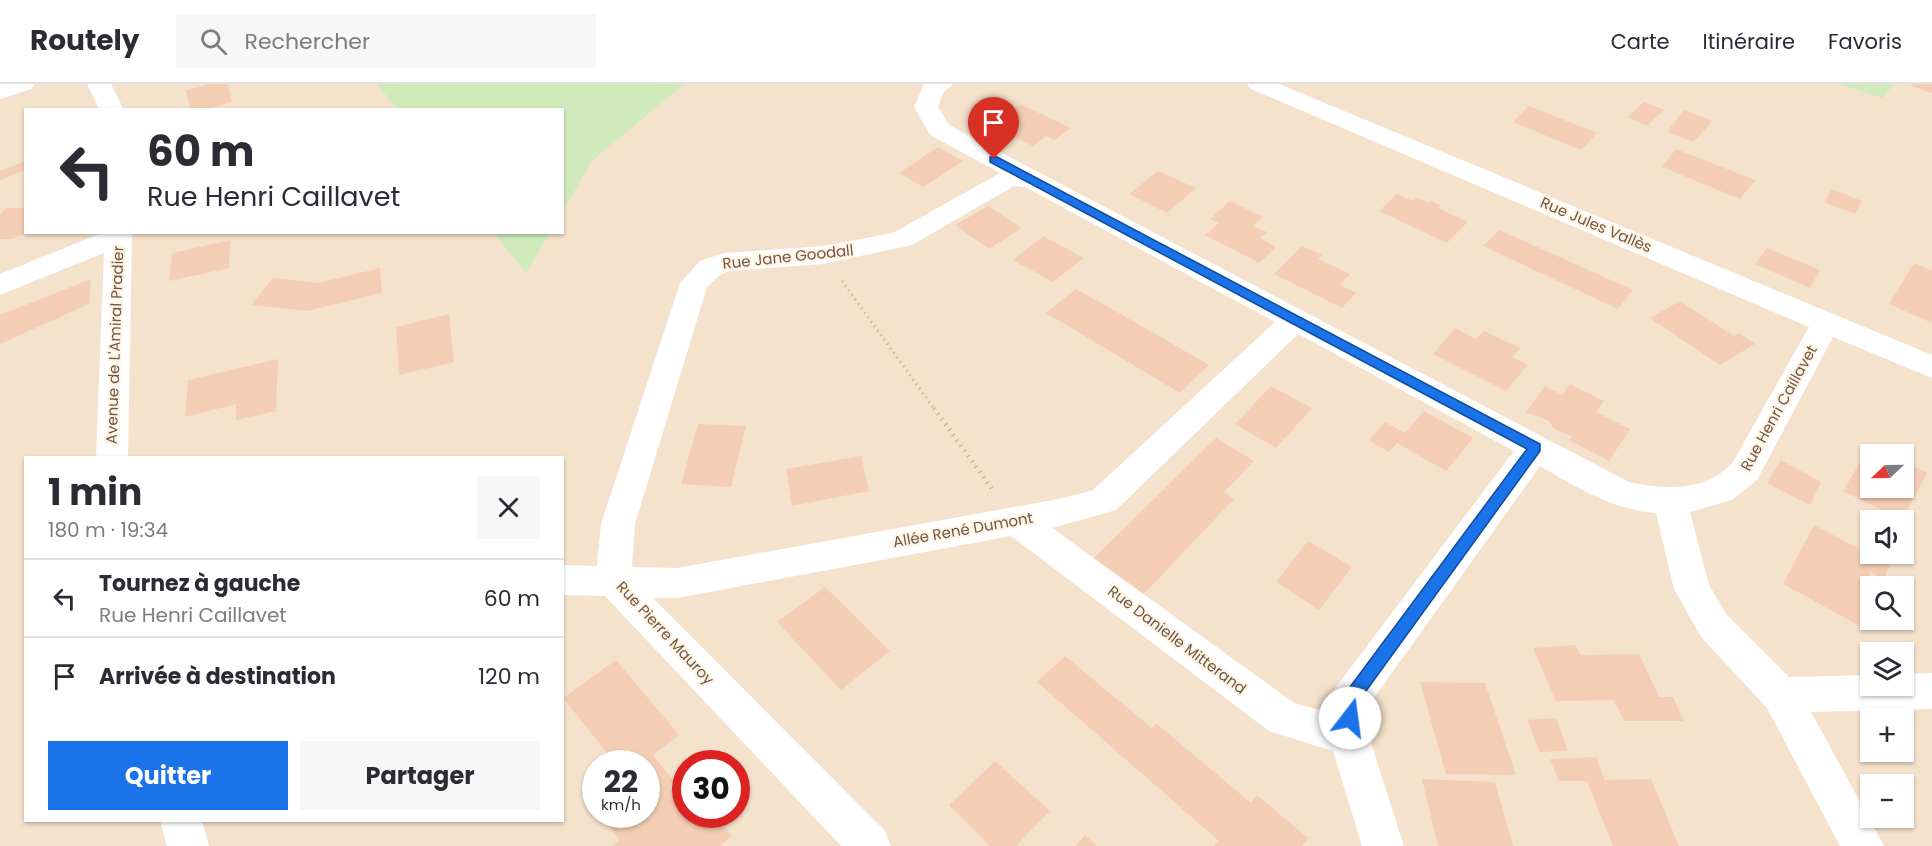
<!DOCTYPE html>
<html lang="fr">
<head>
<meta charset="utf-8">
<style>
	:root { --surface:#fff; --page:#f7f7f7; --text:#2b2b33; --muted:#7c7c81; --line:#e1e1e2; --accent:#1a73e8 }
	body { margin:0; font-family:Poppins,sans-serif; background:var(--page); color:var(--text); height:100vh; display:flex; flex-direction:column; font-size:22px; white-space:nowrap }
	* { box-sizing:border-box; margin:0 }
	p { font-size:20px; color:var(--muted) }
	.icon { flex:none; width:33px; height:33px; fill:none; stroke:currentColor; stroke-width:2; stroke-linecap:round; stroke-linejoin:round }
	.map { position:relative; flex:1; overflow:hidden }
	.side { position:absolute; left:24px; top:372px; width:540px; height:366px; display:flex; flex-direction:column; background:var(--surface); border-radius:0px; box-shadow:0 2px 4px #0004 }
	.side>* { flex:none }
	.top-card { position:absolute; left:24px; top:24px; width:540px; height:126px; border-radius:0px; box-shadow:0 2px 4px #0004; background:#fff; color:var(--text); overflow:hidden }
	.needle { width:39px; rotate:248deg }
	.fabs { position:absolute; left:1860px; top:360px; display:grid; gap:12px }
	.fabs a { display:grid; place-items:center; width:54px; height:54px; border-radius:0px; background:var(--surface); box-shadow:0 2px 4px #0004; font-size:30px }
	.speed { position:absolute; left:582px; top:666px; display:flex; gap:12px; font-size:30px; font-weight:700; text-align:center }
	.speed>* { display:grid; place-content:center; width:78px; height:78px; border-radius:50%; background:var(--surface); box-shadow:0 2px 4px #0004; line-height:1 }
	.speed small { font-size:15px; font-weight:400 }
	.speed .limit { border:9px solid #d22; background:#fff; color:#111 }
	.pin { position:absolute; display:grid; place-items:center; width:51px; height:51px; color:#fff; margin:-62px -26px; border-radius:50% 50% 50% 0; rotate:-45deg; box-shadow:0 0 6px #0007 }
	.pin .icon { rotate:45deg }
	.me { position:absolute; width:66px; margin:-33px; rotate:15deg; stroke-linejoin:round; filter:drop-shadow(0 0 4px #0008) }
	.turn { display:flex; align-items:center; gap:21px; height:126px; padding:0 24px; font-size:27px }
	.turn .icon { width:78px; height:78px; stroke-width:2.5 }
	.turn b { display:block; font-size:42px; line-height:51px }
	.round { display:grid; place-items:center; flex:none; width:63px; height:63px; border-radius:0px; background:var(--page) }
	.overview { display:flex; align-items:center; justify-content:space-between; height:102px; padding:0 24px }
	h1 { font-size:36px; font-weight:700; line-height:45px }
	.primary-button { display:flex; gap:12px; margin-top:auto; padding:12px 24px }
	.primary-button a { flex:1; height:69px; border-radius:0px; background:var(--accent); color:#fff; font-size:24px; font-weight:700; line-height:69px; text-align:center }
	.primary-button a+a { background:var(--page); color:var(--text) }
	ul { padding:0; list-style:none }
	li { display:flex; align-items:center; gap:18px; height:78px; padding:0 24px; border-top:2px solid var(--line) }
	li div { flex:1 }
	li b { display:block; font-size:22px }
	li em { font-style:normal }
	header { display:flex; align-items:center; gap:36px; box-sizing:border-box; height:84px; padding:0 30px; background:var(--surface); border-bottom:2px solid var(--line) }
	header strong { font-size:28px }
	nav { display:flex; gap:33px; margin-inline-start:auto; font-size:21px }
	.search { width:420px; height:54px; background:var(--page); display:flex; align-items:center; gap:15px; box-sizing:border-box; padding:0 21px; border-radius:0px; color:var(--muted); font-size:22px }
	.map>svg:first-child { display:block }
	.residential { fill:#f5e2cc; fill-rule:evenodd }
	.green { fill:#cfebbc }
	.building { fill:#f4ceb4 }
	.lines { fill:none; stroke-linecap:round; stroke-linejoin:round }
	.path-far1 { stroke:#d8b198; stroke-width:3; stroke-dasharray:1.5 4; stroke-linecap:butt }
	.path { stroke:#d8b198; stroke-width:4.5; stroke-dasharray:1.5 5; stroke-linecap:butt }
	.minor { fill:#fff; fill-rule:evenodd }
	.route { fill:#1a73e8; stroke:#114b97; stroke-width:1.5 }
	.labels { text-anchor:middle; stroke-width:4.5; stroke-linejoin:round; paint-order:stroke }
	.street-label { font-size:15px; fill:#735645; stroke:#fff5e5 }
</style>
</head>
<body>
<header>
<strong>Routely</strong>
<div class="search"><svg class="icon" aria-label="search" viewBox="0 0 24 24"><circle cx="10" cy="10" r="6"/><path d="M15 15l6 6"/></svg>Rechercher</div>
<nav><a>Carte</a><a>Itinéraire</a><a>Favoris</a></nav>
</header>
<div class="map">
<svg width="1932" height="762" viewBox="0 0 1932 762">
	<rect width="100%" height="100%" fill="#fdf1dd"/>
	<path class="residential" d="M 0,0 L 1932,0 L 1932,762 L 0,762 ZM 26,26 L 562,26 L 562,148 L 26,148 ZM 1870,370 L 1904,370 L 1904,404 L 1870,404 ZM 26,374 L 562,374 L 562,736 L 26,736 ZM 1870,436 L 1904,436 L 1904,470 L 1870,470 ZM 1870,502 L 1904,502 L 1904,536 L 1870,536 ZM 1870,568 L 1904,568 L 1904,602 L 1870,602 ZM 1870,634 L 1904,634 L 1904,668 L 1870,668 ZM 596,680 L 646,680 L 646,730 L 596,730 ZM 686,680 L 736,680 L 736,730 L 686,730 ZM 1870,700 L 1904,700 L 1904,734 L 1870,734 Z"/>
	<g class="green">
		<path d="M 377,0 L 684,0 L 592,77 L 563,127 L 562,26 L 397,25 Z"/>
		<path d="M 1839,0 L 1894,0 L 1882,14 Z"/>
		<path d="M 494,149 L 550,149 L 526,189 Z"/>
	</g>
	<g class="building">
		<path d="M 209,0 L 228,0 L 232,18 L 204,26 L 190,26 L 186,6 Z"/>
		<path d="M 1912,0 L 1932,0 L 1932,9 L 1911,2 Z"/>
		<path d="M 1644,18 L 1664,26 L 1647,42 L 1627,33 Z"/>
		<path d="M 1020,20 L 1071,44 L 1054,56 L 1046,52 L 1033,62 L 989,42 Z"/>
		<path d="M 1529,22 L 1597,49 L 1581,66 L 1513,38 Z"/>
		<path d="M 1684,26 L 1712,37 L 1694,58 L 1667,48 Z"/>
		<path d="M 938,63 L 963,77 L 923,103 L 899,89 Z"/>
		<path d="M 1676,65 L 1755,96 L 1740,115 L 1662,83 Z"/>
		<path d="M 26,77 L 26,86 L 0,96 L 0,87 Z"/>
		<path d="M 1158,87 L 1196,104 L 1167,129 L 1129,110 Z"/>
		<path d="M 1832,105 L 1862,117 L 1855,130 L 1824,118 Z"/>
		<path d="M 1397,110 L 1413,117 L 1417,114 L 1428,119 L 1431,117 L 1441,121 L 1438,124 L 1468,138 L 1447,159 L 1379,127 Z"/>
		<path d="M 1230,117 L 1263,133 L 1253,142 L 1267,148 L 1260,154 L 1276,163 L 1259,179 L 1205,151 L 1219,139 L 1210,135 Z"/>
		<path d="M 988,122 L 1022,144 L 989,165 L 955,141 Z"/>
		<path d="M 6,124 L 26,124 L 26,149 L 12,155 L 0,155 L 0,131 Z"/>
		<path d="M 1499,146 L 1515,153 L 1633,206 L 1618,225 L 1483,162 Z"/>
		<path d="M 1043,152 L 1084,174 L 1053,198 L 1013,176 Z"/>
		<path d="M 230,156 L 229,184 L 169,197 L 172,169 Z"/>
		<path d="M 1302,162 L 1322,171 L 1318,175 L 1350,190 L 1340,201 L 1356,209 L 1342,224 L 1274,190 Z"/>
		<path d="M 1767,164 L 1820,186 L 1810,204 L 1755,180 Z"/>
		<path d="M 1914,179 L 1932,187 L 1932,239 L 1889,220 Z"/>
		<path d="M 380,184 L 382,209 L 307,227 L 251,221 L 273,194 L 319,199 Z"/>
		<path d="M 91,195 L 89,220 L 0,260 L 0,231 Z"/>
		<path d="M 1076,205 L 1119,229 L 1209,281 L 1180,309 L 1046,229 Z"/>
		<path d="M 1680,217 L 1734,252 L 1739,249 L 1755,260 L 1720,281 L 1650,234 Z"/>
		<path d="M 449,230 L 454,278 L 399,291 L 396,243 Z"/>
		<path d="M 1455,244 L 1476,255 L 1484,247 L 1520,264 L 1512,273 L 1528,281 L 1506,307 L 1433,270 Z"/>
		<path d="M 278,275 L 276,327 L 236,336 L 236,320 L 185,333 L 188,296 Z"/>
		<path d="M 1570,300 L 1604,317 L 1596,328 L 1630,345 L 1609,377 L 1569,356 L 1572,353 L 1553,344 L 1549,337 L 1526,328 L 1545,302 L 1562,311 Z"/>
		<path d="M 1271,302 L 1312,324 L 1276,364 L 1235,340 Z"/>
		<path d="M 1424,327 L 1473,354 L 1446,387 L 1397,359 L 1389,368 L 1369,356 L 1385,338 L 1405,349 Z"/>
		<path d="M 698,340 L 746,342 L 731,403 L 681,400 Z"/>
		<path d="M 1216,354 L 1254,377 L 1224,408 L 1234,415 L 1139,515 L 1089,479 Z"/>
		<path d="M 1870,362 L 1888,370 L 1870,370 L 1870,404 L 1904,404 L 1904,378 L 1927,389 L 1902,436 L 1843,407 Z"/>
		<path d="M 861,372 L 869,407 L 792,422 L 786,385 Z"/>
		<path d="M 1781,376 L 1821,398 L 1810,421 L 1767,399 Z"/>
		<path d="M 1814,441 L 1890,481 L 1884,495 L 1871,488 L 1862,513 L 1870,518 L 1860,542 L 1783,500 Z"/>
		<path d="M 1308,457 L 1352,483 L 1319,526 L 1276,498 Z"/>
		<path d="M 825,503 L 890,567 L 841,606 L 777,538 Z"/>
		<path d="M 1575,561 L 1581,571 L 1639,570 L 1659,613 L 1673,613 L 1684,637 L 1624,637 L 1614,616 L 1556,617 L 1533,564 Z"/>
		<path d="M 1065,572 L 1152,644 L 1156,639 L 1251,719 L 1257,711 L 1308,754 L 1302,762 L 1214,762 L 1219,757 L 1037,598 Z"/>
		<path d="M 616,576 L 679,651 L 653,671 L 674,697 L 668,702 L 686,723 L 686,730 L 692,730 L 699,739 L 709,730 L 713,730 L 732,752 L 720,762 L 612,762 L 620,756 L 601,730 L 646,730 L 646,680 L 616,680 L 563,614 Z"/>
		<path d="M 1420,598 L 1485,599 L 1516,691 L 1446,690 Z"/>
		<path d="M 1556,634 L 1568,667 L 1540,668 L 1527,636 Z"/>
		<path d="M 1596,673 L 1605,696 L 1651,695 L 1679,762 L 1613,762 L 1587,697 L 1559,697 L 1550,675 Z"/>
		<path d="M 995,677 L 1050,727 L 1016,762 L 990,762 L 949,721 Z"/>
		<path d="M 1422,695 L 1495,698 L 1513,762 L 1438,762 Z"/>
		<path d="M 1085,751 L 1097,762 L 1075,762 Z"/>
	</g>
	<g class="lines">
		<path class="path-far1" d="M 842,197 L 935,326"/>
		<path class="path" d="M 934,324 L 992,405"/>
		<g class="minor">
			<path d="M 0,0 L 35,0 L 31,5 L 0,15 Z"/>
			<path d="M 87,0 L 111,0 L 124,26 L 100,26 Z"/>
			<path d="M 924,0 L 953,0 L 943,9 L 938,23 L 949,41 L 1629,398 C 1665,406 1706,408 1733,378 L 1809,243 L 1251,5 L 1247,0 L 1279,0 L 1932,271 L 1932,294 L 1833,253 L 1757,396 L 1732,416 L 1690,428 L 1709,501 L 1727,531 L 1789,593 L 1870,591 L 1870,602 L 1904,602 L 1904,590 L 1932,589 L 1932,625 L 1811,628 L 1884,762 L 1840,762 L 1767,624 L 1701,553 L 1674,505 L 1656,429 C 1613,426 1576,403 1540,382 L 1369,621 L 1369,653 L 1404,762 L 1362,762 L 1333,667 L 1269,647 L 1011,452 L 677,514 L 653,514 L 885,747 L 891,762 L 841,762 L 605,512 L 562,511 L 562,481 L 597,482 L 601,440 L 680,199 L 700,177 L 724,169 L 823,162 L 893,149 L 1000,89 L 930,51 L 914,23 ZM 1014,102 L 1025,103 L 1275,238 L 1093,406 L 1064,414 L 677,484 L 632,483 L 635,440 L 707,203 L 720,191 L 729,187 L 823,180 L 912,161 ZM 1298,250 L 1514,367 L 1336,603 L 1331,616 L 1330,629 L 1294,619 L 1052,444 L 1116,426 Z"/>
			<path d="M 104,148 L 132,148 L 128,374 L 96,374 L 104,169 L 0,211 L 0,190 Z"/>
			<path d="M 160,736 L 202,736 L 209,762 L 167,762 Z"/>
		</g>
	</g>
	<path class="route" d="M 990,73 L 997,73 L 1540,360 L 1540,367 L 1358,618 L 1355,639 L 1350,642 L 1344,639 L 1342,634 L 1344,611 L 1527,365 L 990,78 Z"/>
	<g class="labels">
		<g class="street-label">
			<text transform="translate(1596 141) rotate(23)" y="5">Rue Jules Vallès</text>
			<text transform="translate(788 173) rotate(-6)" y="5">Rue Jane Goodall</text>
			<text transform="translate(115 261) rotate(-88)" y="5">Avenue de L'Amiral Pradier</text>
			<text transform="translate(1779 324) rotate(-61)" y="5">Rue Henri Caillavet</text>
			<text transform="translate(963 446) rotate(-10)" y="5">Allée René Dumont</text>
			<text transform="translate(665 549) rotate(47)" y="5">Rue Pierre Mauroy</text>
			<text transform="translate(1177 556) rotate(37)" y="5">Rue Danielle Mitterand</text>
		</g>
	</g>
</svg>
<div class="fabs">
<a><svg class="needle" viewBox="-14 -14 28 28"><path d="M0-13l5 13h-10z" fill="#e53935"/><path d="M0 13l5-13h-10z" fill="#7c7c81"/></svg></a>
<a><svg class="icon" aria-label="sound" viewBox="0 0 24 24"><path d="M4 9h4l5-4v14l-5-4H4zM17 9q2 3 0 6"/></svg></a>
<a><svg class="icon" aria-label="search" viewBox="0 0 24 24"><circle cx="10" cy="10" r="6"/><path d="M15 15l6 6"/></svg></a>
<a><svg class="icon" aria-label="layers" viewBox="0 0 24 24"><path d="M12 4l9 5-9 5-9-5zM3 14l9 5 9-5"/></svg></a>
<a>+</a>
<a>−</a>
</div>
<div class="speed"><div>22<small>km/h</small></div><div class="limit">30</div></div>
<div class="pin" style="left:994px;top:75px;background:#d93025"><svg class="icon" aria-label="arrive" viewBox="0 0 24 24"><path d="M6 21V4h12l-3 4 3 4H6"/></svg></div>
<svg class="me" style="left:1350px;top:634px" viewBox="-20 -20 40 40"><circle r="19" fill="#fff"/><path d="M0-13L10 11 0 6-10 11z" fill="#1a73e8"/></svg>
<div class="top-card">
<div class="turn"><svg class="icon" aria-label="left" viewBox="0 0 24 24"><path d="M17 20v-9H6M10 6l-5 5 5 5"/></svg><div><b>60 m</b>Rue Henri Caillavet</div></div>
</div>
<section class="side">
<div class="overview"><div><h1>1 min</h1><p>180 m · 19:34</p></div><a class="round"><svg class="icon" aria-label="close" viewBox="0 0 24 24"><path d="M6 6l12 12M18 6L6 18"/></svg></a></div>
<ul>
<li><svg class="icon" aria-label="left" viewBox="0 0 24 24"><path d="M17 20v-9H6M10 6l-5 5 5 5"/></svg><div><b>Tournez à gauche</b><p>Rue Henri Caillavet</p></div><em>60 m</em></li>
<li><svg class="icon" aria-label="arrive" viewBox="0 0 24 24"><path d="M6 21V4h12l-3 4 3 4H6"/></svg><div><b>Arrivée à destination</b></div><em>120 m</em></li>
</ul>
<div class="primary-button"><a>Quitter</a><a>Partager</a></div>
</section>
</div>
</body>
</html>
